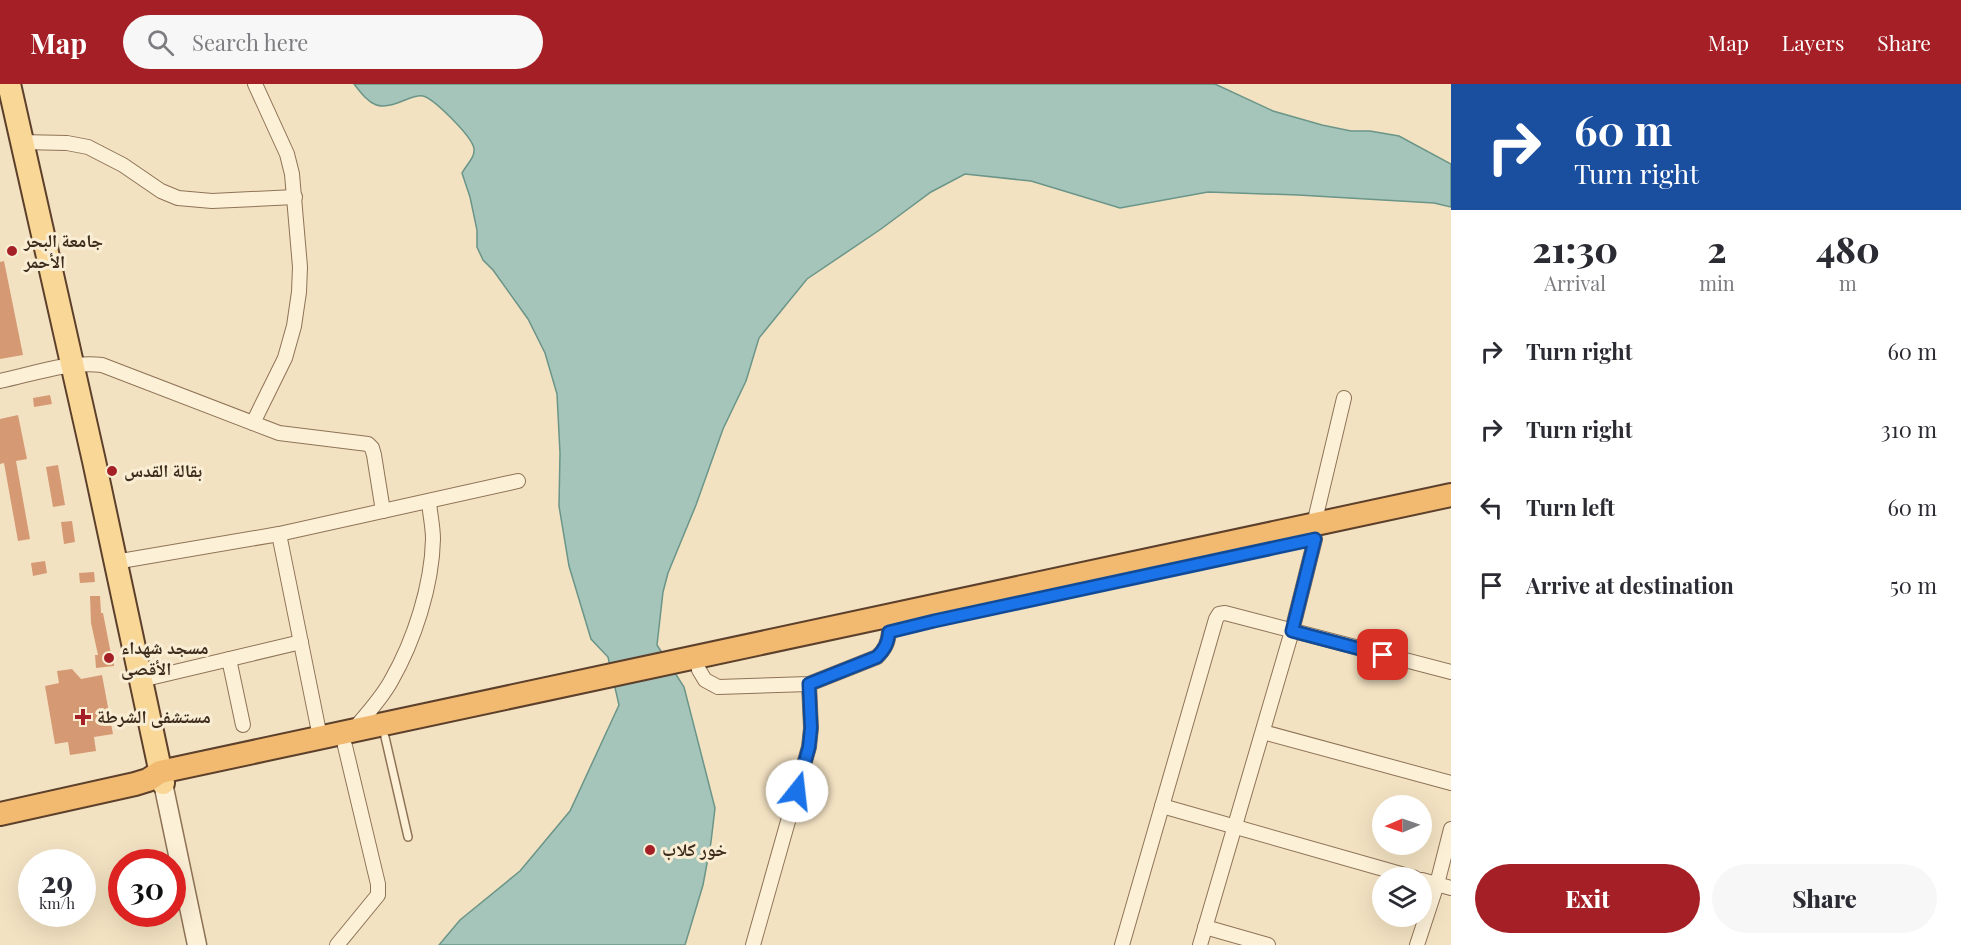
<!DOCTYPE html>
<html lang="en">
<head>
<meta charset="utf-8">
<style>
	:root { --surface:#fff; --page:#f7f7f7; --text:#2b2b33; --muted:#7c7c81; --accent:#a52026 }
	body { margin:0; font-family:"Playfair Display","Noto Naskh Arabic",serif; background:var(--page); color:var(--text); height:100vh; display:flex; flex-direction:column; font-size:22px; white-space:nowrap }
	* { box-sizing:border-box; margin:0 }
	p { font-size:20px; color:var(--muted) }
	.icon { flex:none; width:33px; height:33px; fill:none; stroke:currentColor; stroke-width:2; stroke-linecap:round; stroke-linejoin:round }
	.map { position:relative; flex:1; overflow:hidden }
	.panel { display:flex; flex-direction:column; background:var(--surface); width:510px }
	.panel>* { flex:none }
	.hud { background:#1a4fa0; color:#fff; overflow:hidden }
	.needle { width:39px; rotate:268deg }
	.buttons { position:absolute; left:1372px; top:711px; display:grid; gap:12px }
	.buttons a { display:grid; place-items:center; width:60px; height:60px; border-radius:50%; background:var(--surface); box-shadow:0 6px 24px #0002; font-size:30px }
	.speed { position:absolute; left:18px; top:765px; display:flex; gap:12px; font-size:30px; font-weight:700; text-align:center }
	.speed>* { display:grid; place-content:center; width:78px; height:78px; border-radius:50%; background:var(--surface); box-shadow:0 6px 24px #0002; line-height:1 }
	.speed small { font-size:15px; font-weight:400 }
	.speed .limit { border:9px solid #d22; background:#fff; color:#111 }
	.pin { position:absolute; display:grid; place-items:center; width:51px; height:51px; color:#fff; margin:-26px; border-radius:12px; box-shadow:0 3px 9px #0006 }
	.me { position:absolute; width:66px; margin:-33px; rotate:16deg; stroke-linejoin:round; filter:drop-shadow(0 0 4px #0008) }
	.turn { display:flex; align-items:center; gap:21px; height:126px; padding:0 24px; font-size:27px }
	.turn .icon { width:78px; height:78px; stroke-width:2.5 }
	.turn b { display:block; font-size:42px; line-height:51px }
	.eta { display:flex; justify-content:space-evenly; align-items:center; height:102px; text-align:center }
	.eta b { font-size:36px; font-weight:800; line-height:42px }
	.action { display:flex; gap:12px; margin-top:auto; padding:12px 24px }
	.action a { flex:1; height:69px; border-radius:36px; background:var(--accent); color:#fff; font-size:24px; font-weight:800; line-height:69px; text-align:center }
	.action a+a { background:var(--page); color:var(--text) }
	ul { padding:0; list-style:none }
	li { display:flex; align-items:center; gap:18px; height:78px; padding:0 24px }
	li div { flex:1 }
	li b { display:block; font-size:22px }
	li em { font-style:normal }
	header { display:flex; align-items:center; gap:36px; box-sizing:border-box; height:84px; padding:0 30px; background:var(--accent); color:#fff }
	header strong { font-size:28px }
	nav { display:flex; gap:33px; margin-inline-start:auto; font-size:21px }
	.search { width:420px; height:54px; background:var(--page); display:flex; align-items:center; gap:15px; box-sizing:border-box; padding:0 21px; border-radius:33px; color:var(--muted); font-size:22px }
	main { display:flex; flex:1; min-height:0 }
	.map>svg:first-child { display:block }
	.water { fill:#a5c5ba; stroke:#6a9588; stroke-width:1.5 }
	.building { fill:#d59974 }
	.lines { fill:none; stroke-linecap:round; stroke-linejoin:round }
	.service-casing { stroke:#8f7357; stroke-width:10 }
	.minor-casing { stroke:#8f7357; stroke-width:16 }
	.tertiary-casing { stroke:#8f7357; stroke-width:21 }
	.primary-casing { stroke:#5c402c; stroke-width:26 }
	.trunk-casing { stroke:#5c402c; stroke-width:26 }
	.service { stroke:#fcf0d7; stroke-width:7 }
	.minor { stroke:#fcf0d7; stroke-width:14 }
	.tertiary { stroke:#fcf0d7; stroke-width:18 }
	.primary { stroke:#f9d796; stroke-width:22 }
	.trunk { stroke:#f2ba70; stroke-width:22 }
	.route-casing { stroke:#114b97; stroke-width:15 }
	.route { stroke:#1a73e8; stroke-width:10 }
	.poi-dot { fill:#a52026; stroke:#f9edd3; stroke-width:2 }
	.labels { text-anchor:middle; stroke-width:6; stroke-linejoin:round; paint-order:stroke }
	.poi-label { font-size:18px; font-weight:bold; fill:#3d2b1d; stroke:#f9edd3; text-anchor:start }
</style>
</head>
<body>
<header>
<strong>Map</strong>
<div class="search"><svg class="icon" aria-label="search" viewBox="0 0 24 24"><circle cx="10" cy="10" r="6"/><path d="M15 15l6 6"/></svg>Search here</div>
<nav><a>Map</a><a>Layers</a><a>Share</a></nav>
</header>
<main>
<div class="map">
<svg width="1451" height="861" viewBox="0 0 1451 861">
	<rect width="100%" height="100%" fill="#f3e2c2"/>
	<path class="water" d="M 354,0 L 1215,0 L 1273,27 L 1322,41 L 1351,47 L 1370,47 L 1399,52 L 1451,80 L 1451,123 L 1434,119 L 1298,111 L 1208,108 L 1120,124 L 1031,97 L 965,90 L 931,108 L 881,145 L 807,195 L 759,254 L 746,297 L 723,345 L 696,421 L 668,489 L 663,508 L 657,561 L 684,603 L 715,724 L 711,758 L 703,801 L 685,861 L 439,861 L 460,836 L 520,787 L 570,727 L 619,621 L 608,573 L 591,555 L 569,482 L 559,422 L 560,369 L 557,310 L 545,269 L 528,235 L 493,186 L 483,176 L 477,163 L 477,146 L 470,113 L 462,89 C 466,81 475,74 474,65 C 473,53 433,14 423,12 C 417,11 410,14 405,16 C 378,28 371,22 354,0 Z"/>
	<g class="building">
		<path d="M 4,177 L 23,271 L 0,275 L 0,178 Z"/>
		<path d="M 50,311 L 52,320 L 34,323 L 33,314 Z"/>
		<path d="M 18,331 L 27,375 L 16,377 L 30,455 L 18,457 L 4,379 L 0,380 L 0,335 Z"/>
		<path d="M 58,381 L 65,421 L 53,423 L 46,383 Z"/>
		<path d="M 72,437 L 75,458 L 64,460 L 61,438 Z"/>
		<path d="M 45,477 L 47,489 L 33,492 L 31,479 Z"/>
		<path d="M 94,488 L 95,498 L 80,499 L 79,489 Z"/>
		<path d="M 90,512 L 100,512 L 101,529 L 103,529 L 111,570 L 113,569 L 114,582 L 96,584 L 95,571 L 98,571 L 91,539 Z"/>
		<path d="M 72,585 L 81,595 L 102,591 L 113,650 L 94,653 L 96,667 L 70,671 L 68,658 L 55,660 L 45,602 L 59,599 L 57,587 Z"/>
	</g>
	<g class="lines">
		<defs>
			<path id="service" d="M 385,653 L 408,753"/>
			<g id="minor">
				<path d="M 21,58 L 67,59 L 88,63 L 123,81 L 161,107 L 178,114 L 212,117 L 295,113"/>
				<path d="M 0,297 C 33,290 68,277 102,281 L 279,349 L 368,360 L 372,364 L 374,371 L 383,427"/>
				<path d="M 253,339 L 285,274 L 294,242 L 299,208 L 300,183 L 292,90 L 287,70 L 255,0"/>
				<path d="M 1314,440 L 1344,314"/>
				<path d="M 279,450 L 320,653"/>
				<path d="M 115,478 L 279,450 L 518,397"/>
				<path d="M 229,575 L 243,641"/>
				<path d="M 699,586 L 705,596 L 718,603 L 809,600 L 877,573 C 885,565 888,559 889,548"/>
				<path d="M 141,596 L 301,558"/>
				<path d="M 354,645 C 367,630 381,615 391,597 C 414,557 432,502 433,455 C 433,443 430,430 429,418"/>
				<path d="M 1263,648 L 1451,699"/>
				<path d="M 1162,722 L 1415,794"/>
				<path d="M 1422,796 L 1451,804"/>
				<path d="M 1205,843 L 1268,861"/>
				<path d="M 337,861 L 378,811 L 378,800 L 345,662"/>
				<path d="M 753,861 L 809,663 L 811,644 L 809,600"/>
				<path d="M 1122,861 L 1216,535 L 1219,530 L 1225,529 L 1451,588"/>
				<path d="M 1200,861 L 1292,547 L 1315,455"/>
				<path d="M 1417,861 L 1437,800 L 1451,745"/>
			</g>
			<path id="tertiary" d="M 163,699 L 197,861"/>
			<path id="primary" d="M 9,0 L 94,377 L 163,699"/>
			<path id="trunk" d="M 0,730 L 135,700 L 148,696 L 160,688 L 1451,411"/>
		</defs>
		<use href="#service" class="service-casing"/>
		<use href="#minor" class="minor-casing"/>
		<use href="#tertiary" class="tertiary-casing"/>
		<use href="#primary" class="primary-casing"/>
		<use href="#trunk" class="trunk-casing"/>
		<use href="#service" class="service"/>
		<use href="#minor" class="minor"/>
		<use href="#tertiary" class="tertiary"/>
		<use href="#primary" class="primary"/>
		<use href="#trunk" class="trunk"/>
	</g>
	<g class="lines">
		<defs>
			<path id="route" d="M 797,707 L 809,663 L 811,644 L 809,600 L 877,573 C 885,565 888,559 889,548 L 934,537 L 1315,455 L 1292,547 L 1383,571"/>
		</defs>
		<use href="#route" class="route-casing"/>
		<use href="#route" class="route"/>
	</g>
	<g class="poi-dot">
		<circle cx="12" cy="167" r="6"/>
		<circle cx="112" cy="387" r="6"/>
		<circle cx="109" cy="574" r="6"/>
		<path d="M80 624h6v6h6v6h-6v6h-6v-6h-6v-6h6z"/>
		<circle cx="650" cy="766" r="6"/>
	</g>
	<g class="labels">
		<g class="poi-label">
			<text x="24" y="163">جامعة البحر<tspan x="24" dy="21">الأحمر</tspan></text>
			<text x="124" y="393">بقالة القدس</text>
			<text x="121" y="570">مسجد شهداء<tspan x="121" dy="21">الأقصى</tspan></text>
			<text x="97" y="639">مستشفى الشرطة</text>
			<text x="662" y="772">خور كلاب</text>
		</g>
	</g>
</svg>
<div class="buttons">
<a><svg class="needle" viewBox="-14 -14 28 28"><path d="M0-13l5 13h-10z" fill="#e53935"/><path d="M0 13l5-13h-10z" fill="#7c7c81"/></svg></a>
<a><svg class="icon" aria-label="layers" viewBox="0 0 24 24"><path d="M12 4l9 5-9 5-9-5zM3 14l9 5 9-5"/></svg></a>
</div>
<div class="speed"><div>29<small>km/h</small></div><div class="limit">30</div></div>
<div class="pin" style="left:1383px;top:571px;background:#d93025"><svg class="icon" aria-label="arrive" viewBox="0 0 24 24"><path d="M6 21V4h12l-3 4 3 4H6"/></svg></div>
<svg class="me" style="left:797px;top:707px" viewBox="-20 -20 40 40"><circle r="19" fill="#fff"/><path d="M0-13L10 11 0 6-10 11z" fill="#1a73e8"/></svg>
</div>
<section class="panel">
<div class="hud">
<div class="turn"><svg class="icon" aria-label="right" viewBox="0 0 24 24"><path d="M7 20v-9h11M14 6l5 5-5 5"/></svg><div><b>60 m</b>Turn right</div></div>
</div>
<div class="eta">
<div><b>21:30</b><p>Arrival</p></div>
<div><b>2</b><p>min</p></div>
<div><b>480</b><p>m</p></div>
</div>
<ul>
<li><svg class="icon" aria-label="right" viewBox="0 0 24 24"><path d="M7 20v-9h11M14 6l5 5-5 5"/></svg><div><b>Turn right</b></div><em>60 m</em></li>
<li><svg class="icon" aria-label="right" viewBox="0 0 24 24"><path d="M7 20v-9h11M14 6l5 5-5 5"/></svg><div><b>Turn right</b></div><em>310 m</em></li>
<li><svg class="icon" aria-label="left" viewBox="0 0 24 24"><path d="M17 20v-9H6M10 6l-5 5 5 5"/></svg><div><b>Turn left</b></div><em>60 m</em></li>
<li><svg class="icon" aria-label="arrive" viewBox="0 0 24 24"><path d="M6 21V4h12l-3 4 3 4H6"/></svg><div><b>Arrive at destination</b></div><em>50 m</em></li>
</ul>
<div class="action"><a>Exit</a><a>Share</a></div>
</section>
</main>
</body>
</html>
